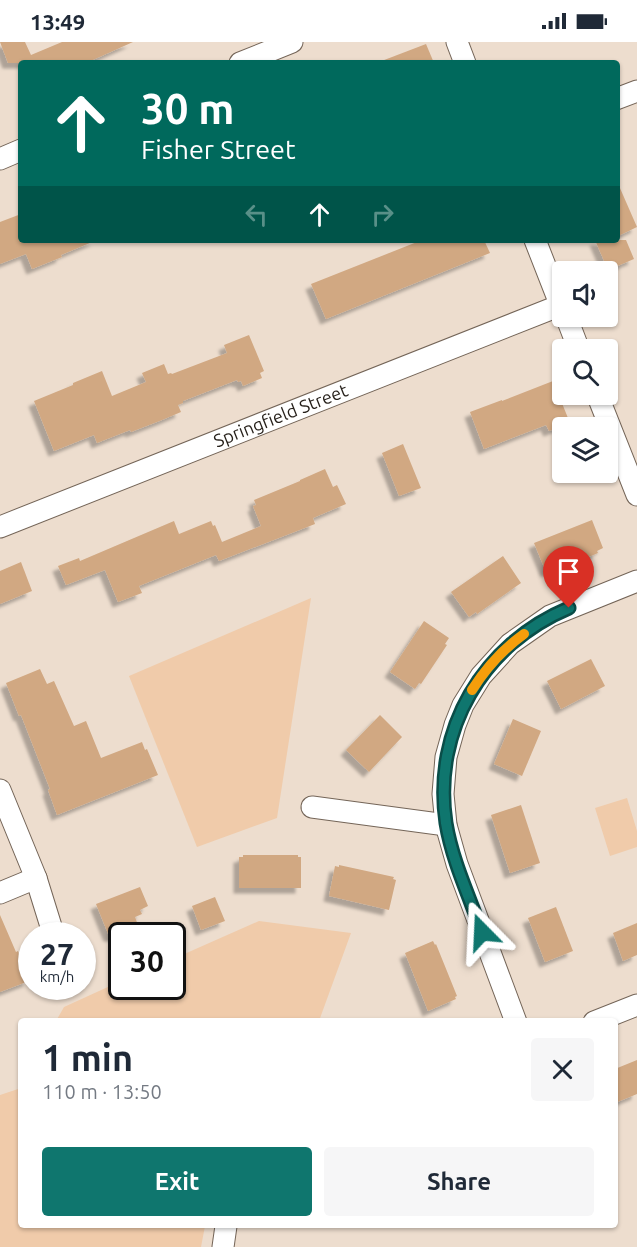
<!DOCTYPE html>
<html lang="en">
<head>
<meta charset="utf-8">
<style>
	:root { --surface:#fff; --page:#f6f6f7; --text:#1f2937; --muted:#747a83; --accent:#0f766e }
	body { margin:0; font-family:Ubuntu,sans-serif; background:var(--page); color:var(--text); height:100vh; display:flex; flex-direction:column; font-size:22px; white-space:nowrap }
	* { box-sizing:border-box; margin:0 }
	p { font-size:20px; color:var(--muted) }
	.icon { flex:none; width:33px; height:33px; fill:none; stroke:currentColor; stroke-width:2; stroke-linecap:round; stroke-linejoin:round }
	.map { position:relative; flex:1; overflow:hidden }
	.side { position:absolute; left:18px; top:976px; width:600px; height:210px; display:flex; flex-direction:column; background:var(--surface); border-radius:6px; box-shadow:0 2px 4px #0004 }
	.side>* { flex:none }
	.banner { position:absolute; left:18px; top:18px; width:602px; height:183px; border-radius:6px; box-shadow:0 2px 4px #0004; background:#00695c; color:#fff; overflow:hidden }
	.controls { position:absolute; left:552px; top:219px; display:grid; gap:12px }
	.controls a { display:grid; place-items:center; width:66px; height:66px; border-radius:6px; background:var(--surface); box-shadow:0 2px 4px #0004; font-size:30px }
	.speed { position:absolute; left:18px; top:880px; display:flex; gap:12px; font-size:30px; font-weight:700; text-align:center }
	.speed>* { display:grid; place-content:center; width:78px; height:78px; border-radius:50%; background:var(--surface); box-shadow:0 2px 4px #0004; line-height:1 }
	.speed small { font-size:15px; font-weight:400 }
	.speed .limit { border:3px solid #111; border-radius:9px; background:#fff; color:#111 }
	.pin { position:absolute; display:grid; place-items:center; width:51px; height:51px; color:#fff; margin:-62px -26px; border-radius:50% 50% 50% 0; rotate:-45deg; box-shadow:0 0 6px #0007 }
	.pin .icon { rotate:45deg }
	.me { position:absolute; width:66px; margin:-33px; rotate:339deg; stroke-linejoin:round; filter:drop-shadow(0 0 4px #0008) }
	.turn { display:flex; align-items:center; gap:21px; height:126px; padding:0 24px; font-size:27px }
	.turn .icon { width:78px; height:78px; stroke-width:2.5 }
	.turn b { display:block; font-size:42px; line-height:51px }
	.lanes { display:flex; align-items:center; height:57px; padding:0 24px; background:#0003; justify-content:center; gap:30px; direction:ltr }
	.lanes .off { opacity:.35 }
	.round { display:grid; place-items:center; flex:none; width:63px; height:63px; border-radius:6px; background:var(--page) }
	.headline { display:flex; align-items:center; justify-content:space-between; height:102px; padding:0 24px }
	h1 { font-size:36px; font-weight:600; line-height:45px }
	.action { display:flex; gap:12px; margin-top:auto; padding:12px 24px }
	.action a { flex:1; height:69px; border-radius:6px; background:var(--accent); color:#fff; font-size:24px; font-weight:600; line-height:69px; text-align:center }
	.action a+a { background:var(--page); color:var(--text) }
	.status { display:flex; justify-content:space-between; align-items:center; height:42px; padding:0 30px; background:var(--surface); direction:ltr }
	.status svg { height:16px; fill:currentColor }
	.map>svg:first-child { display:block }
	.green { fill:#f0cbaa }
	.building { fill:#d1a882; filter:url(#shadow) }
	.lines { fill:none; stroke-linecap:round; stroke-linejoin:round }
	.street-casing { stroke:#746558; stroke-width:23 }
	.street { stroke:#fff; stroke-width:21 }
	.route-casing { stroke:#0a4d48; stroke-width:15 }
	.route { stroke:#0f766e; stroke-width:10 }
	.slow { stroke:#f59e0b; stroke-width:10 }
	.labels { text-anchor:middle; stroke-width:4.5; stroke-linejoin:round; paint-order:stroke }
	.street-label { font-size:18px; fill:#251f19; stroke:#edddce }
</style>
</head>
<body>
<div class="status"><b>13:49</b><svg viewBox="0 0 49 12"><path d="M0 12V9h3v3zM5 12V6h3v6zM10 12V3h3v9zM15 12V0h3v12zM26 1h20v11H26zM47 4h2v5h-2z"/></svg></div>
<div class="map">
<svg width="637" height="1205" viewBox="0 0 637 1205">
	<defs>
		<filter id="shadow"><feDropShadow dx="-5.5" dy="5.5" stdDeviation="1.5" flood-color="#0004"/></filter>
	</defs>
	<rect width="100%" height="100%" fill="#edddce"/>
	<g class="green">
		<path d="M 311,556 L 277,776 L 197,805 L 129,634 Z"/>
		<path d="M 627,756 L 637,789 L 637,805 L 610,814 L 595,766 Z"/>
		<path d="M 259,879 L 351,891 L 319,979 L 56,979 L 64,965 L 121,939 L 122,945 L 172,945 L 173,917 Z"/>
		<path d="M 21,1043 L 21,1184 L 205,1184 L 201,1205 L 0,1205 L 0,1053 L 18,1047 Z"/>
	</g>
	<g class="building">
		<path d="M 0,0 L 25,0 L 31,13 L 62,0 L 133,0 L 86,21 L 8,21 Z"/>
		<path d="M 426,2 L 434,21 L 379,21 L 379,20 Z"/>
		<path d="M 616,137 L 637,185 L 616,195 Z"/>
		<path d="M 21,172 L 21,198 L 97,198 L 61,213 L 62,215 L 32,227 L 26,212 L 0,222 L 0,180 Z"/>
		<path d="M 422,198 L 484,198 L 490,211 L 326,277 L 311,242 Z"/>
		<path d="M 595,198 L 626,198 L 634,217 L 608,228 Z"/>
		<path d="M 249,293 L 264,329 L 260,331 L 262,336 L 243,344 L 241,339 L 238,340 L 237,338 L 183,359 L 183,361 L 178,363 L 181,370 L 162,378 L 131,390 L 130,388 L 97,401 L 94,393 L 54,409 L 34,359 L 73,343 L 73,341 L 102,329 L 112,354 L 146,340 L 142,331 L 164,322 L 168,332 L 171,331 L 172,332 L 227,311 L 224,303 Z"/>
		<path d="M 553,339 L 570,381 L 549,389 L 546,383 L 484,407 L 470,370 L 502,358 L 502,359 Z"/>
		<path d="M 403,402 L 421,446 L 399,454 L 382,411 Z"/>
		<path d="M 325,427 L 333,445 L 337,443 L 346,462 L 313,476 L 315,482 L 219,519 L 216,513 L 139,544 L 142,551 L 118,560 L 105,528 L 66,543 L 58,524 L 79,516 L 80,519 L 174,479 L 179,492 L 211,479 L 213,484 L 215,483 L 222,500 L 261,484 L 253,464 L 256,463 L 254,458 L 300,439 L 300,438 Z"/>
		<path d="M 592,478 L 603,506 L 597,509 L 598,511 L 553,530 L 552,527 L 546,530 L 534,501 Z"/>
		<path d="M 503,514 L 521,541 L 477,572 L 476,570 L 469,575 L 451,550 Z"/>
		<path d="M 21,520 L 32,549 L 0,562 L 0,529 Z"/>
		<path d="M 424,579 L 449,596 L 445,602 L 447,603 L 421,642 L 419,641 L 415,647 L 390,630 Z"/>
		<path d="M 591,617 L 605,644 L 561,667 L 547,639 Z"/>
		<path d="M 40,627 L 47,642 L 54,639 L 74,684 L 86,679 L 101,716 L 142,700 L 145,708 L 147,707 L 158,733 L 57,773 L 48,748 L 50,747 L 21,673 L 19,674 L 6,641 Z"/>
		<path d="M 380,673 L 402,695 L 369,730 L 346,708 Z"/>
		<path d="M 513,677 L 541,689 L 522,734 L 494,722 Z"/>
		<path d="M 521,763 L 540,821 L 510,831 L 491,773 Z"/>
		<path d="M 243,813 L 298,813 L 298,815 L 301,815 L 301,846 L 239,846 L 239,815 L 243,815 Z"/>
		<path d="M 339,823 L 394,835 L 393,837 L 396,838 L 389,868 L 329,854 L 335,824 L 339,825 Z"/>
		<path d="M 140,845 L 148,864 L 140,868 L 142,872 L 135,875 L 142,894 L 109,894 L 96,862 Z"/>
		<path d="M 215,855 L 225,879 L 201,888 L 192,864 Z"/>
		<path d="M 556,865 L 573,909 L 545,920 L 528,876 Z"/>
		<path d="M 0,873 L 16,910 L 18,909 L 29,939 L 0,950 Z"/>
		<path d="M 637,881 L 637,913 L 623,919 L 613,891 Z"/>
		<path d="M 433,899 L 435,903 L 436,902 L 457,954 L 455,955 L 456,957 L 428,969 L 405,911 Z"/>
		<path d="M 637,1018 L 637,1052 L 615,1061 L 615,1027 Z"/>
	</g>
	<g class="lines">
		<defs>
			<g id="street">
				<path d="M 457,0 L 465,21"/>
				<path d="M 240,21 L 292,0"/>
				<path d="M 616,57 L 637,49"/>
				<path d="M 0,117 L 21,108"/>
				<path d="M 535,198 L 562,267"/>
				<path d="M 566,274 L 579,308"/>
				<path d="M 597,352 L 637,453"/>
				<path id="s1" d="M 0,485 L 561,263"/>
				<path d="M 0,748 L 36,836 L 54,894"/>
				<path d="M 312,765 L 446,783"/>
				<path d="M 0,851 L 36,836"/>
				<path d="M 516,980 L 457,822 L 446,783 L 443,752 L 446,715 L 455,683 L 463,663 L 481,634 L 510,602 L 550,574 L 637,539"/>
				<path d="M 594,980 L 637,963"/>
				<path d="M 223,1205 L 226,1184"/>
			</g>
		</defs>
		<use href="#street" class="street-casing"/>
		<use href="#street" class="street"/>
	</g>
	<g class="lines">
		<defs>
			<path id="route" d="M 482,890 C 469,854 452,818 446,781 C 432,688 483,602 569,566"/>
		</defs>
		<use href="#route" class="route-casing"/>
		<use href="#route" class="route"/>
		<path class="slow" d="M 472,648 C 486,626 503,607 524,592"/>
	</g>
	<g class="labels">
		<g class="street-label">
			<text dy="6" stroke="none"><textPath href="#s1" startOffset="302">Springfield Street</textPath></text>
		</g>
	</g>
</svg>
<div class="controls">
<a><svg class="icon" aria-label="sound" viewBox="0 0 24 24"><path d="M4 9h4l5-4v14l-5-4H4zM17 9q2 3 0 6"/></svg></a>
<a><svg class="icon" aria-label="search" viewBox="0 0 24 24"><circle cx="10" cy="10" r="6"/><path d="M15 15l6 6"/></svg></a>
<a><svg class="icon" aria-label="layers" viewBox="0 0 24 24"><path d="M12 4l9 5-9 5-9-5zM3 14l9 5 9-5"/></svg></a>
</div>
<div class="speed"><div>27<small>km/h</small></div><div class="limit">30</div></div>
<div class="pin" style="left:569px;top:566px;background:#d93025"><svg class="icon" aria-label="arrive" viewBox="0 0 24 24"><path d="M6 21V4h12l-3 4 3 4H6"/></svg></div>
<svg class="me" style="left:482px;top:890px" viewBox="-20 -20 40 40"><path d="M0-17L14 15 0 8-14 15z" fill="#0f766e" stroke="#fff" stroke-width="4"/></svg>
<div class="banner">
<div class="turn"><svg class="icon" aria-label="ahead" viewBox="0 0 24 24"><path d="M12 20V5M6 11l6-6 6 6"/></svg><div><b>30 m</b>Fisher Street</div></div>
<div class="lanes"><svg class="icon off" aria-label="left" viewBox="0 0 24 24"><path d="M17 20v-9H6M10 6l-5 5 5 5"/></svg><svg class="icon" aria-label="ahead" viewBox="0 0 24 24"><path d="M12 20V5M6 11l6-6 6 6"/></svg><svg class="icon off" aria-label="right" viewBox="0 0 24 24"><path d="M7 20v-9h11M14 6l5 5-5 5"/></svg></div>
</div>
<section class="side">
<div class="headline"><div><h1>1 min</h1><p>110 m · 13:50</p></div><a class="round"><svg class="icon" aria-label="close" viewBox="0 0 24 24"><path d="M6 6l12 12M18 6L6 18"/></svg></a></div>
<div class="action"><a>Exit</a><a>Share</a></div>
</section>
</div>
</body>
</html>
